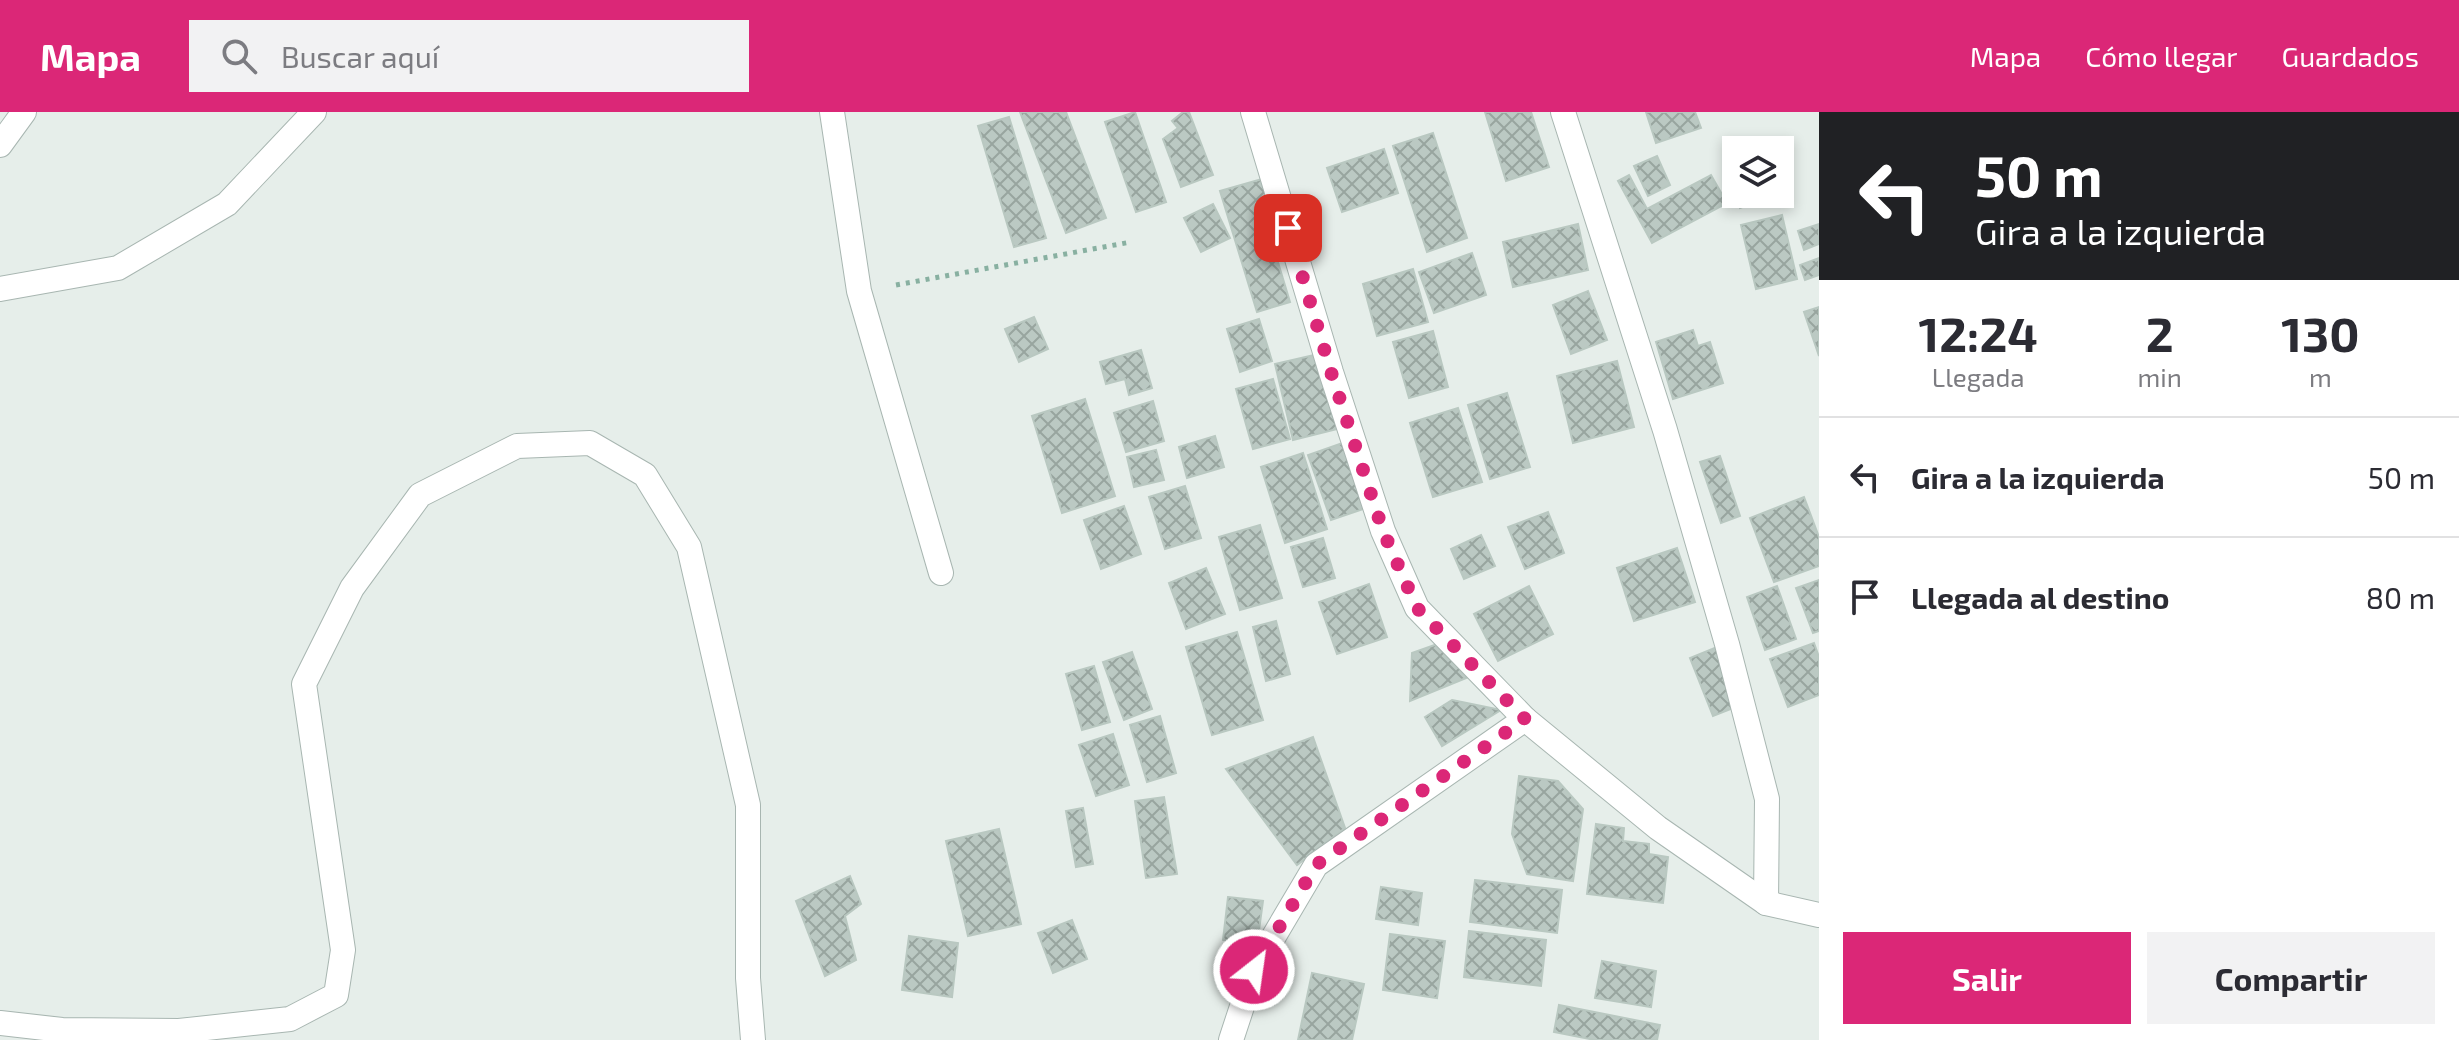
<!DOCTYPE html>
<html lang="es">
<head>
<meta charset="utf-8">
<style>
	:root { --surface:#fff; --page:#f2f2f3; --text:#2b2b33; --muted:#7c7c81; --line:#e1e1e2; --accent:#db2777 }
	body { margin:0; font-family:"Exo 2",sans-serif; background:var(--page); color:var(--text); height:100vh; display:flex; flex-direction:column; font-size:30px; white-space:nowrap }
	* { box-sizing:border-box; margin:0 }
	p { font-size:26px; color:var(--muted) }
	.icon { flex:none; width:44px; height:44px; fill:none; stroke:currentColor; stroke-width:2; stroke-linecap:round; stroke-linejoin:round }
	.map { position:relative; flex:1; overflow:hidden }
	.details { display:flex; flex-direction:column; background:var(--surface); width:640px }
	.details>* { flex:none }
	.banner { background:#202124; color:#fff; overflow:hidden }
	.fabs { position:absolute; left:1722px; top:24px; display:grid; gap:16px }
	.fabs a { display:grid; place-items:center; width:72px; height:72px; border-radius:0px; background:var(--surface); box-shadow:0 4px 12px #0003; font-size:40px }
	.pin { position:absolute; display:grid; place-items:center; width:68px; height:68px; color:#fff; margin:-34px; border-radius:16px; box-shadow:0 4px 12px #0006 }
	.me { position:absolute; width:88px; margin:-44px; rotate:30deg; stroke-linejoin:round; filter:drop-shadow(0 0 6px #0008) }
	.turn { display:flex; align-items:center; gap:28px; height:168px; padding:0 24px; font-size:36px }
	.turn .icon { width:104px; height:104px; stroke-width:2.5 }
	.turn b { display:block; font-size:56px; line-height:68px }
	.eta { display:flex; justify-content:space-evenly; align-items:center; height:136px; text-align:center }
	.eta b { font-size:48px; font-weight:700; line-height:56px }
	.button { display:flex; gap:16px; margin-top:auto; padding:16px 24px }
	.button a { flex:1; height:92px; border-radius:0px; background:var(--accent); color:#fff; font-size:32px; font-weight:700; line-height:92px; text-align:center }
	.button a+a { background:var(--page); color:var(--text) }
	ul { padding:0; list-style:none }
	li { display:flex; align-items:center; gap:24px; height:120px; padding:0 24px; border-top:2px solid var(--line) }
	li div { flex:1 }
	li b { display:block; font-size:30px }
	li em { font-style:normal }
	header { display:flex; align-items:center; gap:48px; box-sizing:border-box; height:112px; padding:0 40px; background:var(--accent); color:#fff }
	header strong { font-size:38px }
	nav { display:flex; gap:44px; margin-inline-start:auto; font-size:28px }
	.search { width:560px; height:72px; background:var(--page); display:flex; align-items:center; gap:20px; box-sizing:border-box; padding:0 28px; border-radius:0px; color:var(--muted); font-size:30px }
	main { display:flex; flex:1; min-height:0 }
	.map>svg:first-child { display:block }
	.building { fill:url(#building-cross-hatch); stroke:#b9c8c1; stroke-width:2 }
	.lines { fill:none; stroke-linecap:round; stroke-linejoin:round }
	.minor-casing { stroke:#a8b6b1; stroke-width:26 }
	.path { stroke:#88b0a1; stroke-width:5; stroke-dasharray:4 6; stroke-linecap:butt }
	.minor { stroke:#fff; stroke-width:24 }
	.route { stroke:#db2777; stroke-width:14; stroke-dasharray:0 25.2 }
</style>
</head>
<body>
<header>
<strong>Mapa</strong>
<div class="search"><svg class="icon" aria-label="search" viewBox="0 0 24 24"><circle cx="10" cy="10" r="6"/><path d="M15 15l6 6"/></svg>Buscar aquí</div>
<nav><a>Mapa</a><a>Cómo llegar</a><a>Guardados</a></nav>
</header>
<main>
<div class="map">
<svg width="1819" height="928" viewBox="0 0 1819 928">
	<defs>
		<pattern id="building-cross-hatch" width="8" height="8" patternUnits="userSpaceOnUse" patternTransform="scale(2)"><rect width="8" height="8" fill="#bbc9c3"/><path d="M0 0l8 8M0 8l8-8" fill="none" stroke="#98a59f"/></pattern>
	</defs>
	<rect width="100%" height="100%" fill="#e6eeea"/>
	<g class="building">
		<path d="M 1020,0 L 1066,0 L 1106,106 L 1066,121 Z"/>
		<path d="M 1135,0 L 1166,90 L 1136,100 L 1105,10 Z"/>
		<path d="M 1183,0 L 1189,0 L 1213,63 L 1181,75 L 1163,27 L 1178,16 L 1172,9 Z"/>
		<path d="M 1485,0 L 1531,0 L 1549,55 L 1506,69 Z"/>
		<path d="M 1646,0 L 1695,0 L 1701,16 L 1656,31 Z"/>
		<path d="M 1009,5 L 1046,126 L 1014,135 L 978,14 Z"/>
		<path d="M 1433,21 L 1467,126 L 1427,140 L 1393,34 Z"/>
		<path d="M 1384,37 L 1398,81 L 1342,100 L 1327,56 Z"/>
		<path d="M 1657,44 L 1670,73 L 1648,84 L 1634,54 Z"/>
		<path d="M 1736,57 L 1736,82 L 1772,82 L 1772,84 L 1740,96 L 1728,60 Z"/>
		<path d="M 1629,63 L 1647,97 L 1711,63 L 1727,91 L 1652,131 L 1618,69 Z"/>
		<path d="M 1262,67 L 1269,91 L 1261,94 L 1290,190 L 1257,200 L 1220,79 Z"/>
		<path d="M 1213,92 L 1230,126 L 1201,140 L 1184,106 Z"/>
		<path d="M 1782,103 L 1797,167 L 1756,177 L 1741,113 Z"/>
		<path d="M 1578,112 L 1588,158 L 1513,175 L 1503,130 Z"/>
		<path d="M 1819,112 L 1819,132 L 1804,138 L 1798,119 Z"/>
		<path d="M 1472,141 L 1486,183 L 1434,201 L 1419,160 Z"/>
		<path d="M 1819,146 L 1819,163 L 1805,168 L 1800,153 Z"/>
		<path d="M 1413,157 L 1428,210 L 1377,224 L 1363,172 Z"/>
		<path d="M 1588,179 L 1607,228 L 1571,242 L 1553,193 Z"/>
		<path d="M 1819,195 L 1819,244 L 1804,200 Z"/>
		<path d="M 1034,205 L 1048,237 L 1019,250 L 1005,217 Z"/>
		<path d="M 1259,207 L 1272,249 L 1240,260 L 1227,217 Z"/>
		<path d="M 1693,218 L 1698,234 L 1710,230 L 1723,271 L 1673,287 L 1656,230 Z"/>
		<path d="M 1433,219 L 1448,275 L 1409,286 L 1393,230 Z"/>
		<path d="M 1141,238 L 1152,276 L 1129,283 L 1125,267 L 1106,272 L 1100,250 Z"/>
		<path d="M 1323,241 L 1341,316 L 1293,328 L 1275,252 Z"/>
		<path d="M 1617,249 L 1634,315 L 1573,331 L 1557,264 Z"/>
		<path d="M 1273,267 L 1290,327 L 1253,337 L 1236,277 Z"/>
		<path d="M 1507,281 L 1530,355 L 1490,367 L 1468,293 Z"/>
		<path d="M 1085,287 L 1115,384 L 1062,401 L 1032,304 Z"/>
		<path d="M 1153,289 L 1164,329 L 1126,340 L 1114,301 Z"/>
		<path d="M 1458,296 L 1482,370 L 1433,385 L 1410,311 Z"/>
		<path d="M 1215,324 L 1224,355 L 1187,366 L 1179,335 Z"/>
		<path d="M 1351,328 L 1372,394 L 1331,408 L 1308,343 Z"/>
		<path d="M 1156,338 L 1164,368 L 1134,375 L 1127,345 Z"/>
		<path d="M 1303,341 L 1327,417 L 1285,431 L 1261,355 Z"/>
		<path d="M 1720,344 L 1740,404 L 1721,411 L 1700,350 Z"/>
		<path d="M 1185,374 L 1201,426 L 1165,437 L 1149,385 Z"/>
		<path d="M 1804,385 L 1819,425 L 1819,454 L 1774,470 L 1750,406 Z"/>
		<path d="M 1124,394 L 1141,442 L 1101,457 L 1084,408 Z"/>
		<path d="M 1548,400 L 1564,441 L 1525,457 L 1508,415 Z"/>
		<path d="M 1260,413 L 1282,486 L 1240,498 L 1219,425 Z"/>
		<path d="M 1481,423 L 1495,454 L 1464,467 L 1451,437 Z"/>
		<path d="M 1323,426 L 1335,466 L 1303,475 L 1291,435 Z"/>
		<path d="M 1677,436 L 1695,490 L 1634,509 L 1617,456 Z"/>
		<path d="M 1206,456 L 1225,502 L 1186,517 L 1169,471 Z"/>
		<path d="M 1819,468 L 1819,519 L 1813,521 L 1796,476 Z"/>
		<path d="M 1369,472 L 1387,525 L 1337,542 L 1319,490 Z"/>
		<path d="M 1529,474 L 1553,522 L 1498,549 L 1474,502 Z"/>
		<path d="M 1777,474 L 1796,527 L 1765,538 L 1747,485 Z"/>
		<path d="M 1276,509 L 1290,562 L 1266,569 L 1253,515 Z"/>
		<path d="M 1237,520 L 1263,608 L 1212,623 L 1186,535 Z"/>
		<path d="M 1446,529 L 1471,564 L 1410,589 L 1412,541 Z"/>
		<path d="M 1814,531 L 1819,545 L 1819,583 L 1788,595 L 1770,547 Z"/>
		<path d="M 1717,535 L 1741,593 L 1713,604 L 1690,546 Z"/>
		<path d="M 1132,540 L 1152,597 L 1124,608 L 1103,550 Z"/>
		<path d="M 1094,554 L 1110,610 L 1082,618 L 1066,562 Z"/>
		<path d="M 1452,588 L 1501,598 L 1442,634 L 1425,605 Z"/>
		<path d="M 1160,604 L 1176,661 L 1147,670 L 1130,613 Z"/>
		<path d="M 1113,622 L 1129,673 L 1096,684 L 1079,633 Z"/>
		<path d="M 1313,625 L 1345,716 L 1297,753 L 1226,657 Z"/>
		<path d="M 1519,664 L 1558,669 L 1583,697 L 1573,769 L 1527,762 L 1512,722 Z"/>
		<path d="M 1164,685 L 1177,762 L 1146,766 L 1135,689 Z"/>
		<path d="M 1083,696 L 1093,752 L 1076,755 L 1066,699 Z"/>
		<path d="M 1596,712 L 1624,716 L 1623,729 L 1649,732 L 1649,742 L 1668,745 L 1663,791 L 1587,782 Z"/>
		<path d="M 999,717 L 1021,812 L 968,824 L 946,729 Z"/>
		<path d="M 850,764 L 861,792 L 845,804 L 856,848 L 825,864 L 796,789 Z"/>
		<path d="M 1475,768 L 1562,778 L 1557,821 L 1470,810 Z"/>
		<path d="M 1381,775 L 1422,781 L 1418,813 L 1376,807 Z"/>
		<path d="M 1228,785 L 1263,789 L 1257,833 L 1223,828 Z"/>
		<path d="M 1072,808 L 1087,847 L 1053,861 L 1038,821 Z"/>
		<path d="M 1469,819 L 1546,828 L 1541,874 L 1464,865 Z"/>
		<path d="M 1390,822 L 1445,829 L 1437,886 L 1383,878 Z"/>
		<path d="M 909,824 L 958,831 L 952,885 L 902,878 Z"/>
		<path d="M 1602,849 L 1656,859 L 1651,895 L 1595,886 Z"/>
		<path d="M 1312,861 L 1364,872 L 1352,928 L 1298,928 Z"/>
		<path d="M 1559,893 L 1660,913 L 1657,928 L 1595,928 L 1554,920 Z"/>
	</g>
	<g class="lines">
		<defs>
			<g id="minor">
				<path d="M 832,0 L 859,179 L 941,461"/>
				<path d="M 1253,0 L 1331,260 L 1383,419 L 1417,496 L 1525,607 L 1658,716 L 1766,791 L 1819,803"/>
				<path d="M 1563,0 L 1665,318 L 1727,532 L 1767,687 L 1766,791"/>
				<path d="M 0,33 L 24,0"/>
				<path d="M 0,177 L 118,156 L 227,92 L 314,0"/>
				<path d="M 0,911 L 62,918 L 179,919 L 290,907 L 336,883 L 343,838 L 304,572 L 352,476 L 420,383 L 517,334 L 590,331 L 645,363 L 689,435 L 748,693 L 748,866 L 753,928"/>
				<path d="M 1231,928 L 1254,858 L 1316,753 L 1525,607"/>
			</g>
		</defs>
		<use href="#minor" class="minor-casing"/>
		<path class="path" d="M 896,173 L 1131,130"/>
		<use href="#minor" class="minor"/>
	</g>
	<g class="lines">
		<path class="route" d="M 1254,858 L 1316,753 L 1525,607 L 1417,496 L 1383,419 L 1331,260 L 1288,116"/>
	</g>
</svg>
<div class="fabs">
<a><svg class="icon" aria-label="layers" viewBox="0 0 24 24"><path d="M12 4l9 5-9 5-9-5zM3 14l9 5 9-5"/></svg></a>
</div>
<div class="pin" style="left:1288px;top:116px;background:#d93025"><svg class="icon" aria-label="arrive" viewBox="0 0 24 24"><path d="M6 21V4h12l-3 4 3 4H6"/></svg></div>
<svg class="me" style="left:1254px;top:858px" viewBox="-20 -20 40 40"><circle r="17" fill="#db2777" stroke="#fff" stroke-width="3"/><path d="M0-11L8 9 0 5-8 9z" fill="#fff"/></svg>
</div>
<section class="details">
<div class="banner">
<div class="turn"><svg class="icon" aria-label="left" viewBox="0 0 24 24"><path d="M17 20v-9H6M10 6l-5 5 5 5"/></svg><div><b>50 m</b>Gira a la izquierda</div></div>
</div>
<div class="eta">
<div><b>12:24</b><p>Llegada</p></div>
<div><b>2</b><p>min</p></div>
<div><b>130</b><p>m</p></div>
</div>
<ul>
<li><svg class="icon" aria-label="left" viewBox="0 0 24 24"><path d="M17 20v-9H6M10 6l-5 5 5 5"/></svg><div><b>Gira a la izquierda</b></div><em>50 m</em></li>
<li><svg class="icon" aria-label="arrive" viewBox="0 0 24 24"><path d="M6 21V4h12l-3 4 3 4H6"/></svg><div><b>Llegada al destino</b></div><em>80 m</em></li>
</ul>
<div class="button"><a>Salir</a><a>Compartir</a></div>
</section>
</main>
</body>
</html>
